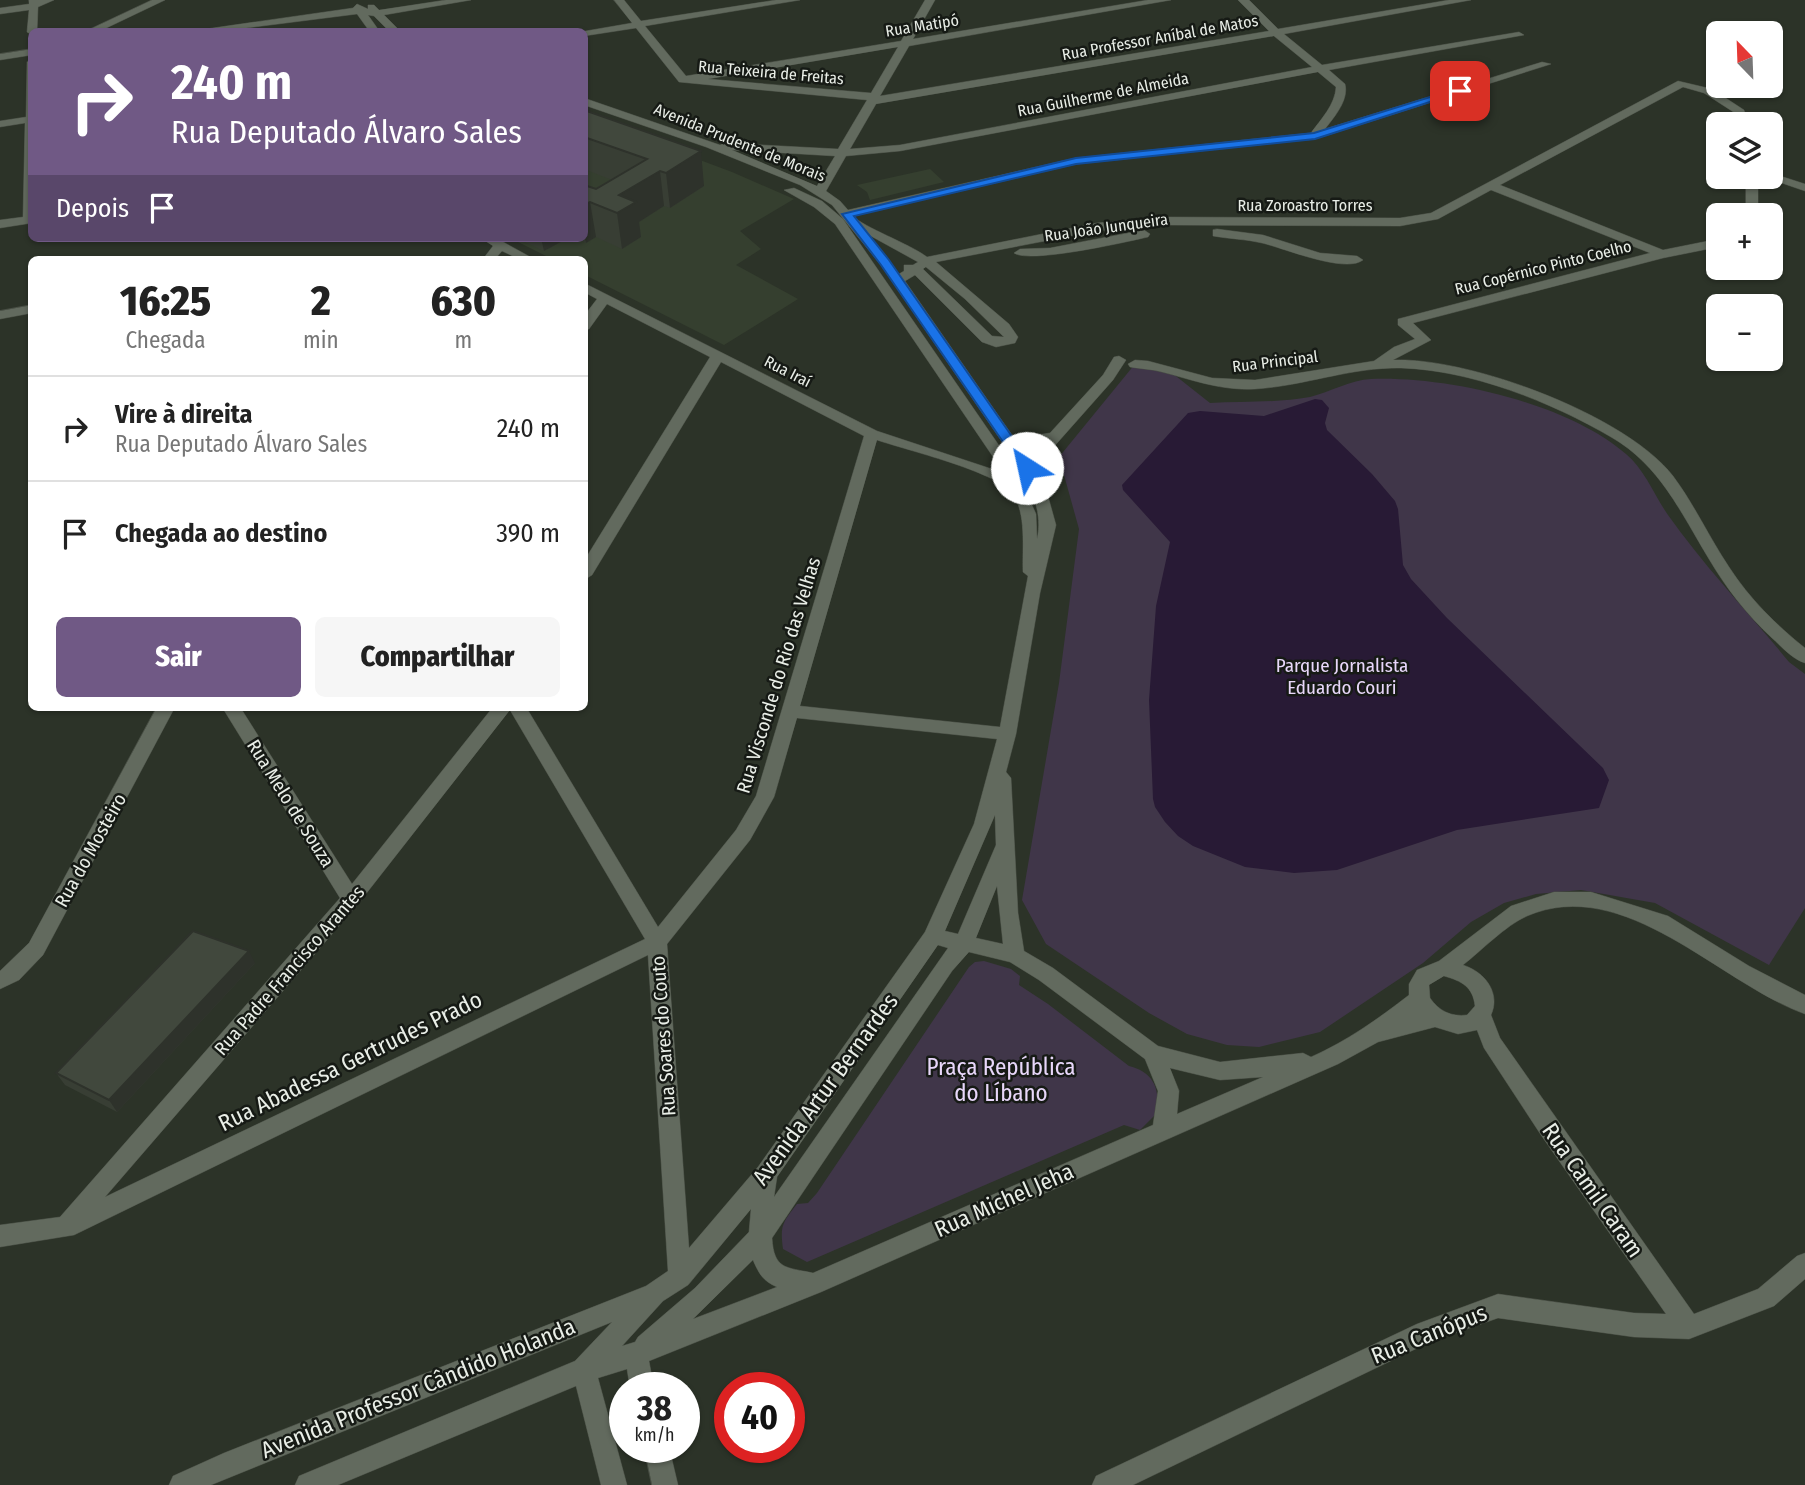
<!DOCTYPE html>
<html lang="pt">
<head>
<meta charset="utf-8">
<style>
	:root { --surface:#fff; --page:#f6f6f6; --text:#222; --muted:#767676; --line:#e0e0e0; --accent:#705985 }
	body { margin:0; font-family:"Fira Sans Condensed",sans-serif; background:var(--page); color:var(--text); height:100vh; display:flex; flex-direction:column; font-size:26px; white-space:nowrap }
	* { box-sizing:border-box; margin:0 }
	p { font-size:23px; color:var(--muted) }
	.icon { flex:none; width:38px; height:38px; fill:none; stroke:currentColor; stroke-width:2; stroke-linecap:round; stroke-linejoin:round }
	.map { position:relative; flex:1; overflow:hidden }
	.drawer { position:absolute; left:28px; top:256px; width:560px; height:455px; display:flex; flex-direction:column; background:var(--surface); border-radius:10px; box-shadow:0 2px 5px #0004 }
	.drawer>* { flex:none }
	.hud { position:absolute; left:28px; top:28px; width:560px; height:214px; border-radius:10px; box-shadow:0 2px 5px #0004; background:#705985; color:#fff; overflow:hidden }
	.needle { width:46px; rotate:337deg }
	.fabs { position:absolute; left:1706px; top:21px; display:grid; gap:14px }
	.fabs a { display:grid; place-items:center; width:77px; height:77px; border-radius:10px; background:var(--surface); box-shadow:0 2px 5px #0004; font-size:35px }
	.speed { position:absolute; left:609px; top:1372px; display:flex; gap:14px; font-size:35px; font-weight:700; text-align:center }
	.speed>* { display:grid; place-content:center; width:91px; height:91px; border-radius:50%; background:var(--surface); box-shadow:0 2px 5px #0004; line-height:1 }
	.speed small { font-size:18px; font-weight:400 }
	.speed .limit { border:10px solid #d22; background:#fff; color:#111 }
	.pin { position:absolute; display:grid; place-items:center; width:60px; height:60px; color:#fff; margin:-30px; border-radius:14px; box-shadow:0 4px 10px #0006 }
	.me { position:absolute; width:77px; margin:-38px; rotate:325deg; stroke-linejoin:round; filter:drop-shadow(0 0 5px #0008) }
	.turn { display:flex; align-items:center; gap:24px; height:147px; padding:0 28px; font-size:32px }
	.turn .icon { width:91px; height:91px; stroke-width:2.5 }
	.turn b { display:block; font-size:49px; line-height:60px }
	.then { display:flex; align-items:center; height:66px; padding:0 28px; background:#0003; gap:14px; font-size:26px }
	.eta { display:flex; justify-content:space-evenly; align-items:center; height:119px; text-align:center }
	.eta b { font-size:42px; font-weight:800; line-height:49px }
	.primary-button { display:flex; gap:14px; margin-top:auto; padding:14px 28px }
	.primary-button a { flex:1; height:80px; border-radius:10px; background:var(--accent); color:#fff; font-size:28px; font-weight:800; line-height:80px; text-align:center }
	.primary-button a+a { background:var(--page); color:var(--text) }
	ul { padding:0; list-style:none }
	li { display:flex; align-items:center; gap:21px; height:105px; padding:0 28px; border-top:2px solid var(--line) }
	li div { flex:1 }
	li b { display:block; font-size:26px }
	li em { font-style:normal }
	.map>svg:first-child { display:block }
	.built { fill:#353f2f }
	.green { fill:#403649 }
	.water { fill:#281a35 }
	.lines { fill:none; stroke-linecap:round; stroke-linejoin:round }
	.minor-casing { stroke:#484e44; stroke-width:1 }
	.minor { fill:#626a5e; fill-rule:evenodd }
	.wall { fill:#383e34 }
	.shaded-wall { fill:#2e322b }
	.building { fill:#41483d; stroke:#2e322b; stroke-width:2 }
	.route { fill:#1a73e8; stroke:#114b97; stroke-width:2 }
	.labels { text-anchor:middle; stroke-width:5; stroke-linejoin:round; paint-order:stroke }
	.far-street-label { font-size:16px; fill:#e9eee7; stroke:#161a15 }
	.park-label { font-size:19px; fill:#e8d7fa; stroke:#161a15 }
	.street-label { font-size:19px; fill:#e9eee7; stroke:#161a15 }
	.near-street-label { font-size:23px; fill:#e9eee7; stroke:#161a15 }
	.near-park-label { font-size:23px; fill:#e8d7fa; stroke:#161a15 }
</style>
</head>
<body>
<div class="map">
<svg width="1805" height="1485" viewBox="0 0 1805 1485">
	<rect width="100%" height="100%" fill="#2c3328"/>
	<g class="built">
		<path d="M 585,117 L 732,172 L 794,199 L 740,231 L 761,249 L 736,265 L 798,299 L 724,345 L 585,275 L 584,259 L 552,259 L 510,238 L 584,238 Z"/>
		<path d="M 930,169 L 944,182 L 870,200 L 867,192 L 857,185 Z"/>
	</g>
	<g class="green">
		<path d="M 1135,364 L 1172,373 L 1210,403 C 1242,401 1278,403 1310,397 C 1330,392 1351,380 1371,379 C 1448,376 1567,403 1626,454 C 1645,470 1654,495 1668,515 C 1704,566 1749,613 1789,662 L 1805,674 L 1805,908 L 1769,965 L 1655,903 L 1581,890 L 1536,894 L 1504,903 L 1471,922 L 1423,963 L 1320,1032 L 1259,1047 L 1227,1045 L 1187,1034 L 1149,1013 L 1046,944 L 1022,900 L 1059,683 L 1079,529 L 1059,457 Z"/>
		<path d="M 984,961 L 1011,969 L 1020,976 L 1019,985 L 1048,1004 L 1129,1066 C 1154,1072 1161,1090 1156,1114 L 1140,1130 L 1124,1125 L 807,1262 L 783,1249 C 780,1226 782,1223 797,1204 L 808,1203 L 817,1193 L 969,967 L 975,962 Z"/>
	</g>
	<path class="water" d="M 1315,399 L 1322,400 L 1329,408 L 1325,423 L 1327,430 L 1372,474 L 1395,501 L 1398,509 L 1403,565 L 1411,579 L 1447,618 L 1603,768 L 1609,780 L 1599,808 L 1457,830 L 1337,870 L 1294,873 L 1245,867 L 1193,846 L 1178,836 L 1165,822 L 1155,807 L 1153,799 L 1149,700 L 1156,606 L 1170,542 L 1123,490 L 1122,485 L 1188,413 L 1200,411 L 1264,416 Z"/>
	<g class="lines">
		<defs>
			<g id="minor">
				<path d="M 29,0 L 54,0 L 38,7 L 37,32 L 32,32 L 32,35 L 27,32 L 29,10 L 0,14 L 0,8 L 29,4 Z"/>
				<path d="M 152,0 L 165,0 L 98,32 L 84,32 Z"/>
				<path d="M 446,0 L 471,0 L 384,15 L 401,32 L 390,32 L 374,16 L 368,15 L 380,32 L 370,32 L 357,14 L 215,32 L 185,32 L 353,8 L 357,4 L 368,9 L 368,5 L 374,5 L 379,10 Z"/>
				<path d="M 614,0 L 624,0 L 641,21 L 776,0 L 800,0 L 645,26 L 686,76 L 901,41 L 925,0 L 935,0 L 913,39 L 1148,0 L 1171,0 L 909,46 L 880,96 L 1269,31 L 1238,0 L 1249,0 L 1278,29 L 1449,0 L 1471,0 L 1284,34 L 1322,65 L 1519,32 L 1524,35 L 1329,70 L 1345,84 C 1349,100 1335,116 1325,129 L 1542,62 L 1551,64 L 1315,139 L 1076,164 L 853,216 C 863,227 910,244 927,257 L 1097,223 L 1162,217 L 1400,218 L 1431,213 L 1678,81 L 1712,89 L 1744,110 L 1748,124 L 1738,124 L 1735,113 L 1704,93 L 1683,87 L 1500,185 L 1663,250 L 1718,239 L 1718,247 L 1663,258 L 1413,323 L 1431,340 L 1393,360 C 1469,357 1626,415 1673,476 C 1694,504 1709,537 1729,567 C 1749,598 1776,625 1805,648 L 1805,663 C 1792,659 1781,646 1772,638 C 1747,615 1726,588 1709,559 C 1681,513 1660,465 1611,437 C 1551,402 1471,370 1401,368 C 1351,367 1304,386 1255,389 C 1222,391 1193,380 1162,372 C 1151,369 1141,369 1130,367 L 1128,364 L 1135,360 L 1148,361 L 1212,378 L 1255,380 L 1374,361 L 1394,347 L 1415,339 L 1398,325 L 1398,319 L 1650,253 L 1491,190 L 1438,219 L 1400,226 L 1162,225 L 1097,231 L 936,262 L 1009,324 L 1018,337 L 1015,343 L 996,347 L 982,342 L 915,275 L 905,281 L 1014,438 L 1050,433 L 1103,375 L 1114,357 L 1119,356 L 1126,360 L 1113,380 L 1035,468 L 1046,489 L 1056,525 L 1040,593 L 1016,734 L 1006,772 L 1011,778 L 1018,913 L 1024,951 L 1053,968 L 1158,1046 L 1220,1062 L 1303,1053 L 1311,1057 C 1347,1041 1378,1019 1409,995 L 1409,984 L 1417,970 L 1439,961 L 1511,906 L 1554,892 L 1591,892 L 1668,916 L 1749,966 L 1805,995 L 1805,1014 C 1719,983 1625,874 1527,916 C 1506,925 1481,951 1463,965 C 1485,972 1501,993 1491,1015 L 1500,1038 L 1694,1314 L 1758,1289 L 1797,1256 L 1805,1253 L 1805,1279 L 1774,1306 L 1689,1339 L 1634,1337 L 1498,1318 L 1430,1342 L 1133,1485 L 1092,1485 L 1096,1476 L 1417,1324 L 1498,1294 L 1634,1313 L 1666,1314 L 1541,1135 L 1484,1048 L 1477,1030 L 1458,1034 L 1435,1027 L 1378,1042 L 1338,1064 L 821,1292 L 649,1361 L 654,1388 L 630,1388 L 627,1369 L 598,1378 L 627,1485 L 601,1485 L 576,1386 L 338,1485 L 295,1485 L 299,1476 L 575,1361 L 612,1322 L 211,1485 L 169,1485 L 173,1476 L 224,1453 L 646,1286 L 668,1271 L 648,955 L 74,1235 L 0,1247 L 0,1225 L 60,1217 L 340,898 L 222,707 L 240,707 L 352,884 L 493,707 L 526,707 L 658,927 L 736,830 L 756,796 L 864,436 L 721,362 L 592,575 L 584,580 L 584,561 L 710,357 L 607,304 L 589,329 L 584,330 L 584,316 L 597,299 L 584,292 L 584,283 L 877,431 L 1004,473 L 835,224 L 814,207 L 784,190 L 794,188 L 822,201 L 843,219 L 1018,473 L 1036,514 L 1037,539 C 1043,514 1032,490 1020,468 L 881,265 L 832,205 L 800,185 L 706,147 L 584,105 L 584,98 L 720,145 L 725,143 L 838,149 L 867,100 L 679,82 L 636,28 L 584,36 L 584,32 L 580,32 L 632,23 ZM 1274,36 L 1312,67 L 900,145 L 850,149 L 876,104 ZM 898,47 L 871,93 L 708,79 ZM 1318,72 L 1336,87 C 1335,105 1321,119 1311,133 L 1076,158 L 848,210 L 840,201 L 826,191 L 846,156 L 900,151 ZM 732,150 L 835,156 L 817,186 ZM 869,235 L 918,262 L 913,265 L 904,265 L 904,271 L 899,274 ZM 926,267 L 965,299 L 1004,337 L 992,336 L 923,269 ZM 877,440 C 906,450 995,471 1012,493 C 1027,513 1022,548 1023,572 L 1028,576 L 1000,727 L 800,706 ZM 1042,443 L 1028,458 L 1019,446 ZM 510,710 L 645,939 L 105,1197 L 358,904 ZM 797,718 L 997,739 L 974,824 L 925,932 L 758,1167 L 689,1248 L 667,944 L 750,840 L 774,797 ZM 995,815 L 996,845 L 958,934 L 945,931 ZM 997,886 L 1003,944 L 976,938 ZM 938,945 L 948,948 L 774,1197 L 777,1177 ZM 969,952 L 1010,962 L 1039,980 L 1145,1059 L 1158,1091 L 1153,1125 L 813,1273 C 786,1267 774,1270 772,1238 L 952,971 ZM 1444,976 C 1462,981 1473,987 1475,1006 L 1467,1015 C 1451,1017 1439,1011 1430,998 L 1429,985 ZM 1170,1068 L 1220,1080 L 1263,1077 L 1177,1114 L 1179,1091 ZM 751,1209 L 749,1232 L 695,1288 L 638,1337 L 635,1342 L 622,1346 L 663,1301 L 688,1285 ZM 753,1260 C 759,1274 763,1281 777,1287 L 693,1319 Z"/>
				<path d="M 32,49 L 32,55 L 0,60 L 0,54 Z"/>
				<path d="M 32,59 L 32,223 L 0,228 L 0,220 L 23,217 L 25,123 L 0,127 L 0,121 L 26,117 L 27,62 Z"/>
				<path d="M 1771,173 L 1805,184 L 1805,191 L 1767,178 L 1771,177 Z"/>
				<rect x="1746" y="177" width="12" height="38"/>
				<path d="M 1217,229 L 1263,235 L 1320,253 L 1357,256 L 1363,260 C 1345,274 1284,248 1262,243 C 1246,239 1229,239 1213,236 L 1213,230 Z"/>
				<path d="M 1144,230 L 1150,234 L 1148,237 C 1126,242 1029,264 1014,253 L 1020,249 L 1050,248 Z"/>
				<path d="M 481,238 L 496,238 L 534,259 L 519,259 L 502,251 L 495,259 L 483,259 L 493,246 Z"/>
				<path d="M 32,305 L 32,313 L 0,319 L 0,311 Z"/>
				<path d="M 157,707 L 175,707 L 43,955 L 19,980 L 0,989 L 0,971 L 29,943 Z"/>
				<path d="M 644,1447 L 669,1447 L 678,1485 L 652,1485 Z"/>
			</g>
		</defs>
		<use href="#minor" class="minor-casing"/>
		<use href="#minor" class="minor"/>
	</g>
	<g class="wall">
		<path d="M 584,110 L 704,186 L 670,208 L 664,206 L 639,222 L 641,237 L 622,249 L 596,237 L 586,243 L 574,238 L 584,238 L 584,185 L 596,189 L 612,180 L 584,169 Z"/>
		<path d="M 516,238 L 568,238 L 544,251 Z"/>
		<path d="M 255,963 L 117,1112 L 65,1085 L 56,1073 Z"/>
	</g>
	<g class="shaded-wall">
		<path d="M 701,151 L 704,186 L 670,208 L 666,173 Z"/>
		<path d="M 660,171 L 664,206 L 639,222 L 641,237 L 622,249 L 617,213 L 619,195 Z"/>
		<path d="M 590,202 L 596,237 L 586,243 L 584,233 L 584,205 Z"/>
		<path d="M 541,238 L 568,238 L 544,251 Z"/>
		<path d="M 249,951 L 255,963 L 117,1112 L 109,1100 Z"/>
	</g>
	<g class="building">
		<path d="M 584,110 L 701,151 L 666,173 L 660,171 L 619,195 L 636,202 L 617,213 L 590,202 L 584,205 L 584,185 L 596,189 L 647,159 L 584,137 Z"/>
		<path d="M 193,931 L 249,951 L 109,1100 L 56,1073 Z"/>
	</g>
	<path class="route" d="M 1456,89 L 1464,91 L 1315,139 L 1076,164 L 854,216 L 889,260 L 1034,468 L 1027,472 L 1023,471 L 881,265 L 842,214 L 1076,158 L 1314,133 Z"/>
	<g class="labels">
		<g class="far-street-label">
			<text transform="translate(922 25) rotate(-9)" y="6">Rua Matipó</text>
			<text transform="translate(1160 37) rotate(-10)" y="6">Rua Professor Aníbal de Matos</text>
			<text transform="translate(771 72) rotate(5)" y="6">Rua Teixeira de Freitas</text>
			<text transform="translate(1103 94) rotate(-11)" y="6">Rua Guilherme de Almeida</text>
			<text transform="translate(740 142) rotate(22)" y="6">Avenida Prudente de Morais</text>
			<text x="1305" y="211">Rua Zoroastro Torres</text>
			<text transform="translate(1106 227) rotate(-8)" y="6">Rua João Junqueira</text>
			<text transform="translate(1543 267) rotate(-14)" y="6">Rua Copérnico Pinto Coelho</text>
			<text transform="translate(1275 361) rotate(-7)" y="6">Rua Principal</text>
			<text transform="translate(788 371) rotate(27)" y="6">Rua Iraí</text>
		</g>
		<g class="park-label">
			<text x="1342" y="672">Parque Jornalista<tspan x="1342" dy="22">Eduardo Couri</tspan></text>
		</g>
		<g class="street-label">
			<text transform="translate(778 675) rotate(-73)" y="7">Rua Visconde do Rio das Velhas</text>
			<text transform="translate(291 803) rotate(58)" y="7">Rua Melo de Souza</text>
			<text transform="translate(90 850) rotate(-61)" y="7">Rua do Mosteiro</text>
			<text transform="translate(289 970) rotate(-49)" y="7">Rua Padre Francisco Arantes</text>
			<text transform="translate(663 1036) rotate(-94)" y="7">Rua Soares do Couto</text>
		</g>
		<g class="near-street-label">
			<text transform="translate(350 1061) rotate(-26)" y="8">Rua Abadessa Gertrudes Prado</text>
			<text transform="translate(825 1089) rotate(-54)" y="8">Avenida Artur Bernardes</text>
			<text transform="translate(1593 1190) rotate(55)" y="8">Rua Camil Caram</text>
			<text transform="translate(1004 1200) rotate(-24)" y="8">Rua Michel Jeha</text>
			<text transform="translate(1429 1334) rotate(-22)" y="8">Rua Canópus</text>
			<text transform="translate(418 1388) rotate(-22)" y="8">Avenida Professor Cândido Holanda</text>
		</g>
		<g class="near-park-label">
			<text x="1001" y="1075">Praça República<tspan x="1001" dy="26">do Líbano</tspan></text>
		</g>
	</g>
</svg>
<div class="fabs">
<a><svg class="needle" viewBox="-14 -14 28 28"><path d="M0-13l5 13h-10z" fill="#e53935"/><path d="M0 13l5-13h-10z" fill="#767676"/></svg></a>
<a><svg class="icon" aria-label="layers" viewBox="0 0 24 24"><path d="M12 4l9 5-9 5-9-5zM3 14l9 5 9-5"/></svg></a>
<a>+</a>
<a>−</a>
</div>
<div class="speed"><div>38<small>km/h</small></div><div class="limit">40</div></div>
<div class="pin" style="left:1460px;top:91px;background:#d93025"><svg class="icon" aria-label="arrive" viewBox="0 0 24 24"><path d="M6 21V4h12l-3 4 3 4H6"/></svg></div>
<svg class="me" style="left:1027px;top:468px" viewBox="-20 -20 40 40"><circle r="19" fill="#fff"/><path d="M0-13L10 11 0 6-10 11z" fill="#1a73e8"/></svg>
<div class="hud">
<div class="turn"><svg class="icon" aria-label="right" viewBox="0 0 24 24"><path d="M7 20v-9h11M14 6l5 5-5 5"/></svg><div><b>240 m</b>Rua Deputado Álvaro Sales</div></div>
<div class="then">Depois<svg class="icon" aria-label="arrive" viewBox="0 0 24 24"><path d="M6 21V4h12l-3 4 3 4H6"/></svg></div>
</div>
<section class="drawer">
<div class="eta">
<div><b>16:25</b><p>Chegada</p></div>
<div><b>2</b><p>min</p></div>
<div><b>630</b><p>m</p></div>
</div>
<ul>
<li><svg class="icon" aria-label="right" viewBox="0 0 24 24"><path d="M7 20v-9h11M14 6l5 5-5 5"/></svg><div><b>Vire à direita</b><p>Rua Deputado Álvaro Sales</p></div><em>240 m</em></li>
<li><svg class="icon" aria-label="arrive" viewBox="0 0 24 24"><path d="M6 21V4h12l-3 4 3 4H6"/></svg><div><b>Chegada ao destino</b></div><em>390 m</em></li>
</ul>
<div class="primary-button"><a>Sair</a><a>Compartilhar</a></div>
</section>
</div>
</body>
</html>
